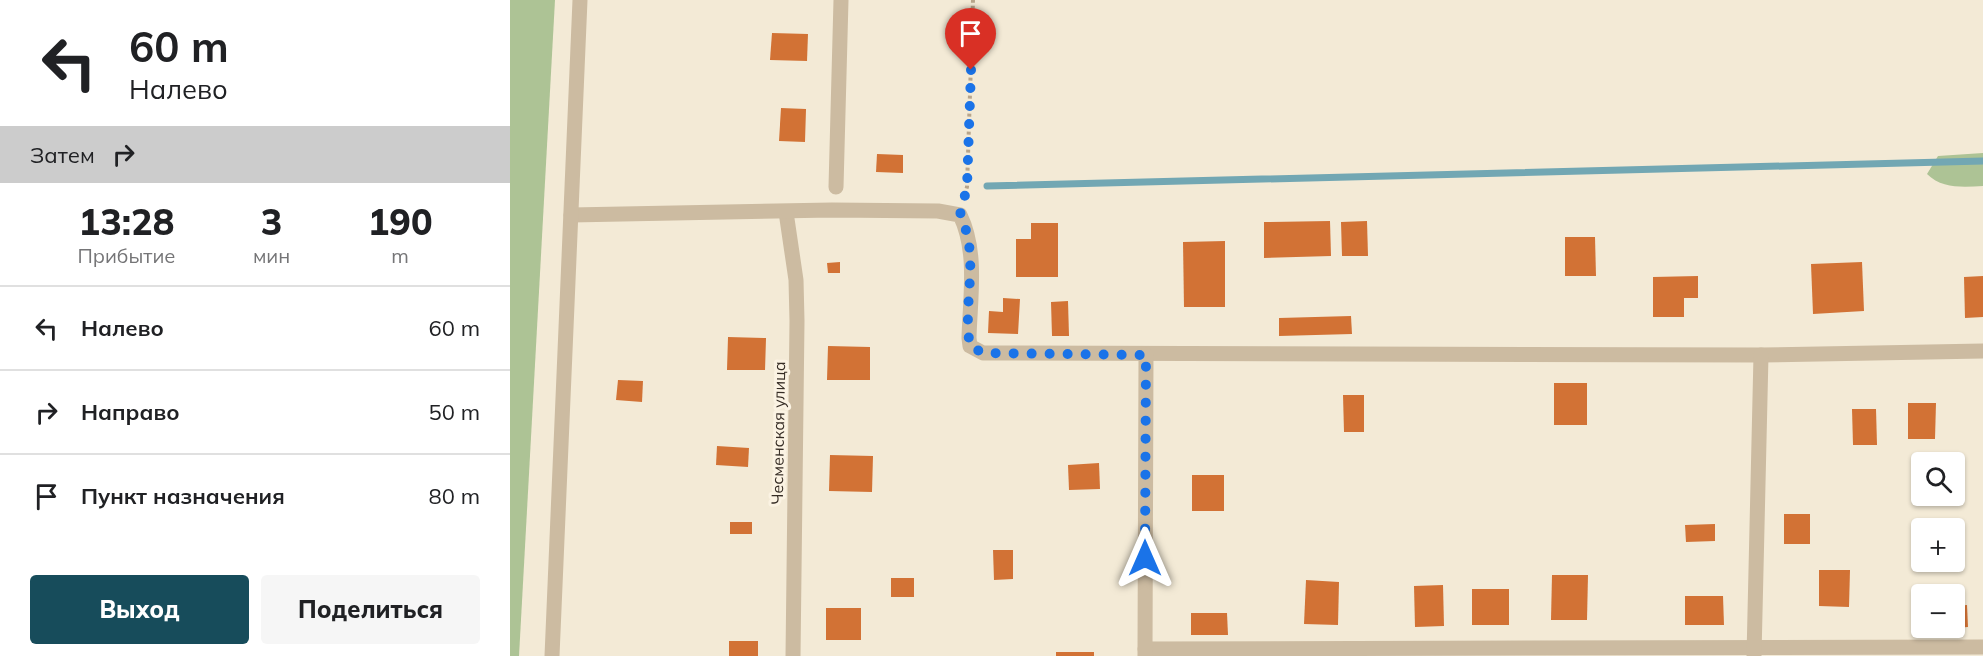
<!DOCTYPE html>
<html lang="ru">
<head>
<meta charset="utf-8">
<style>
	:root { --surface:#fff; --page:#f6f6f6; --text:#202124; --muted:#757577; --line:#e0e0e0; --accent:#174c5b }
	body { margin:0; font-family:Mulish,sans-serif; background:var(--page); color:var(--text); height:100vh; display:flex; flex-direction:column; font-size:22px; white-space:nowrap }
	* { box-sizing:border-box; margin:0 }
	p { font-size:20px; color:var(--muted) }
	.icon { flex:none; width:33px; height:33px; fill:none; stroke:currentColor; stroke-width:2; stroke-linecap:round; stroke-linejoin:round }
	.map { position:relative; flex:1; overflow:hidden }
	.details { display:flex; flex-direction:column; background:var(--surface); width:510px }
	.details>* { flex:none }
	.hud { background:#fff; color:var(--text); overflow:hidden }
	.tools { position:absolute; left:1401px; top:452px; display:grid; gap:12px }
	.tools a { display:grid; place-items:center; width:54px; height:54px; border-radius:6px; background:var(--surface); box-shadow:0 2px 4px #0004; font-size:30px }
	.pin { position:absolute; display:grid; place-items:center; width:51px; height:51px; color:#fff; margin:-62px -26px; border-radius:50% 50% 50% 0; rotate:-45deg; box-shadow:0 0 6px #0007 }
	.pin .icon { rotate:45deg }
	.me { position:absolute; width:66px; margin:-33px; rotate:0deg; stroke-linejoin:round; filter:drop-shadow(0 0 4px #0008) }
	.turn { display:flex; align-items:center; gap:21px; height:126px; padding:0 30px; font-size:27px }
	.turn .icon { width:78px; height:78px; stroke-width:2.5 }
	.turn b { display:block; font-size:42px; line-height:51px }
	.then { display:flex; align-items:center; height:57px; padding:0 30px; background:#0003; gap:12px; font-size:22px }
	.eta { display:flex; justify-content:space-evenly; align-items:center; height:102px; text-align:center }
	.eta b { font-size:36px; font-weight:800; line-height:42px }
	.button { display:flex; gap:12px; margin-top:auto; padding:12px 30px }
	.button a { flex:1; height:69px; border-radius:6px; background:var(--accent); color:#fff; font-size:24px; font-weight:800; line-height:69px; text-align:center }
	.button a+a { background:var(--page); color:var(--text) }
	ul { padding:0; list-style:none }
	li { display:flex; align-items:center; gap:18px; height:84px; padding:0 30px; border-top:2px solid var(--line) }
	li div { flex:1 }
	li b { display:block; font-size:22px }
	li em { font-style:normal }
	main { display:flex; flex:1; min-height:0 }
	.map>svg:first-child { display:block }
	.green { fill:#adc395 }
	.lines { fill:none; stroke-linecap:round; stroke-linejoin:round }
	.stream { stroke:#72a7b3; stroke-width:7 }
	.building { fill:#d27235 }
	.path { stroke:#b8a58b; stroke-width:4; stroke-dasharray:3 3; stroke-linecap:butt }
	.minor { stroke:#ccbba1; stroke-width:15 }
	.route { stroke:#1a73e8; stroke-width:10; stroke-dasharray:0 18 }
	.labels { text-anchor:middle; stroke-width:6; stroke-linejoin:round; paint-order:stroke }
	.street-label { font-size:16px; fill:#362d25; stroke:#fbf3e3 }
</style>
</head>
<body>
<main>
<section class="details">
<div class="hud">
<div class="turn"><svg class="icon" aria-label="left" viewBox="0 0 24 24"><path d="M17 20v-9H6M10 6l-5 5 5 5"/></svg><div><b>60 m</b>Налево</div></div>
<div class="then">Затем<svg class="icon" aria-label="right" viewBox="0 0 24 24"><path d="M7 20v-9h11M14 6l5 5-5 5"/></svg></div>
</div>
<div class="eta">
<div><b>13:28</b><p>Прибытие</p></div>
<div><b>3</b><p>мин</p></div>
<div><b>190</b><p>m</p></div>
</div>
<ul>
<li><svg class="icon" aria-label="left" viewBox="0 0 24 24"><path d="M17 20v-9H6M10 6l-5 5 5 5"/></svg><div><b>Налево</b></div><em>60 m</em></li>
<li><svg class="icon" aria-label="right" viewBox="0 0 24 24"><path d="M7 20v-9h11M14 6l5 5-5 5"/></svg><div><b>Направо</b></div><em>50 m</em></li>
<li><svg class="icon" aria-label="arrive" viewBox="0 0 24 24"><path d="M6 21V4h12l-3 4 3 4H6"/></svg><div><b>Пункт назначения</b></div><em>80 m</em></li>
</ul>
<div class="button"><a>Выход</a><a>Поделиться</a></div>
</section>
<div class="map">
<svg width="1473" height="656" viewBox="0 0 1473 656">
	<rect width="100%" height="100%" fill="#f3ead6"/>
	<g class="green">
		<path d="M 0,0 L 45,0 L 9,656 L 0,656 Z"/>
		<path d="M 1473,153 L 1473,186 C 1453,187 1432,189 1417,174 L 1428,156 Z"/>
	</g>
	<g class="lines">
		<path class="stream" d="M 477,186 L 1473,161"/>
	</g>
	<g class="building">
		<path d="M 262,33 L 298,34 L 297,61 L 260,60 Z"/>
		<path d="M 271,108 L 296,109 L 295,142 L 269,141 Z"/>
		<path d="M 367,154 L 393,155 L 393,173 L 366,172 Z"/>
		<path d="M 820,221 L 821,256 L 754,258 L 754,222 Z"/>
		<path d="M 857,221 L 858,256 L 832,256 L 831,222 Z"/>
		<path d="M 521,223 L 548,223 L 548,277 L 506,277 L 506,239 L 521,239 Z"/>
		<path d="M 1055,237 L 1085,237 L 1086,276 L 1055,276 Z"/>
		<path d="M 715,241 L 715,307 L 674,307 L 673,242 Z"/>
		<path d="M 330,262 L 330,273 L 318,273 L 317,263 Z"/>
		<path d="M 1352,262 L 1354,311 L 1303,314 L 1301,264 Z"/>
		<path d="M 1188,276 L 1188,298 L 1174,298 L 1174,317 L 1143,317 L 1143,277 Z"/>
		<path d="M 1473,276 L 1473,317 L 1455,318 L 1454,277 Z"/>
		<path d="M 493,298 L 510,299 L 508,334 L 478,333 L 479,311 L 493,312 Z"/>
		<path d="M 558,301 L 559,336 L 542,336 L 541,302 Z"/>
		<path d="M 841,316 L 842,334 L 769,336 L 769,318 Z"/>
		<path d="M 218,337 L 256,338 L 255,370 L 217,370 Z"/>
		<path d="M 318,346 L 360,347 L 360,380 L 317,380 Z"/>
		<path d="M 108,380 L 133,381 L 132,402 L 106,400 Z"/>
		<rect x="1044" y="383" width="33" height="42"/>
		<path d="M 833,395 L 854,395 L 854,432 L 834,432 Z"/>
		<path d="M 1398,403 L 1426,403 L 1425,439 L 1398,439 Z"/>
		<path d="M 1342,409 L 1366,409 L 1367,445 L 1343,445 Z"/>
		<path d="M 207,446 L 239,448 L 238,467 L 206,465 Z"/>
		<path d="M 320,455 L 363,456 L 362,492 L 319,491 Z"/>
		<path d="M 589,463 L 590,489 L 559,490 L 558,465 Z"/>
		<rect x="682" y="475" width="32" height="36"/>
		<rect x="1274" y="514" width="26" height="30"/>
		<rect x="220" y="522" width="22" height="12"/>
		<path d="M 1205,524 L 1205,541 L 1176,542 L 1175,525 Z"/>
		<path d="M 483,550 L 503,550 L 503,579 L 484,580 Z"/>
		<path d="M 1309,570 L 1340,570 L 1339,607 L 1309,606 Z"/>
		<path d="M 1042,575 L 1078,575 L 1077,620 L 1041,620 Z"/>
		<rect x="381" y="578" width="23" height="19"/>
		<path d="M 796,580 L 829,582 L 828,625 L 794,624 Z"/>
		<path d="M 933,585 L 934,626 L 905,627 L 904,586 Z"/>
		<rect x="962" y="589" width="37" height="36"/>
		<path d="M 1175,596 L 1213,596 L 1214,625 L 1175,625 Z"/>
		<path d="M 1457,605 L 1458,627 L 1444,628 L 1444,606 Z"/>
		<rect x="316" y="608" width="35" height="32"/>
		<path d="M 681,613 L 717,613 L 718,635 L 681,635 Z"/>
		<rect x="219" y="641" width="29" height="15"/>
		<rect x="546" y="652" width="38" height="4"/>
	</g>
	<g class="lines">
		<path class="path" d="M 453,200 L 457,187 L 463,0"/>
		<g class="minor">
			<path d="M 326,187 L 331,0"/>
			<path d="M 276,212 L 286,280 L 287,321 L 283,656"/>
			<path d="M 61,215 L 322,210 L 428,211 L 450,215 C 468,252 460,298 459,338 L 460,346 L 473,353 L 1251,355 L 1473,351"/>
			<path d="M 635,649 L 1473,647"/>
			<path d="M 42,656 L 70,0"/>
			<path d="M 635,656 L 636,355"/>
			<path d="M 1244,656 L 1251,355"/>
		</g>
	</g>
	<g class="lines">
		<path class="route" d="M 461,70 L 457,187 L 450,215 C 471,257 452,302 460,346 L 473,353 L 636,355 L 635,558"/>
	</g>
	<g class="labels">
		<g class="street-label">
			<text transform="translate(268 433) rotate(-89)" y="6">Чесменская улица</text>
		</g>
	</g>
</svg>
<div class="tools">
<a><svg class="icon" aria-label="search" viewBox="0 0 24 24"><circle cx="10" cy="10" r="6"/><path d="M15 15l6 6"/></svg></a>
<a>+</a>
<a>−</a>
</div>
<div class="pin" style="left:461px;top:70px;background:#d93025"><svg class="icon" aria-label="arrive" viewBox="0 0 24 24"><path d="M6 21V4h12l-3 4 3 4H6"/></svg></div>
<svg class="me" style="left:635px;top:558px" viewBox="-20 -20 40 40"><path d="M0-17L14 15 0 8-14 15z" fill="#1a73e8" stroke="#fff" stroke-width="4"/></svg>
</div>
</main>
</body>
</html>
